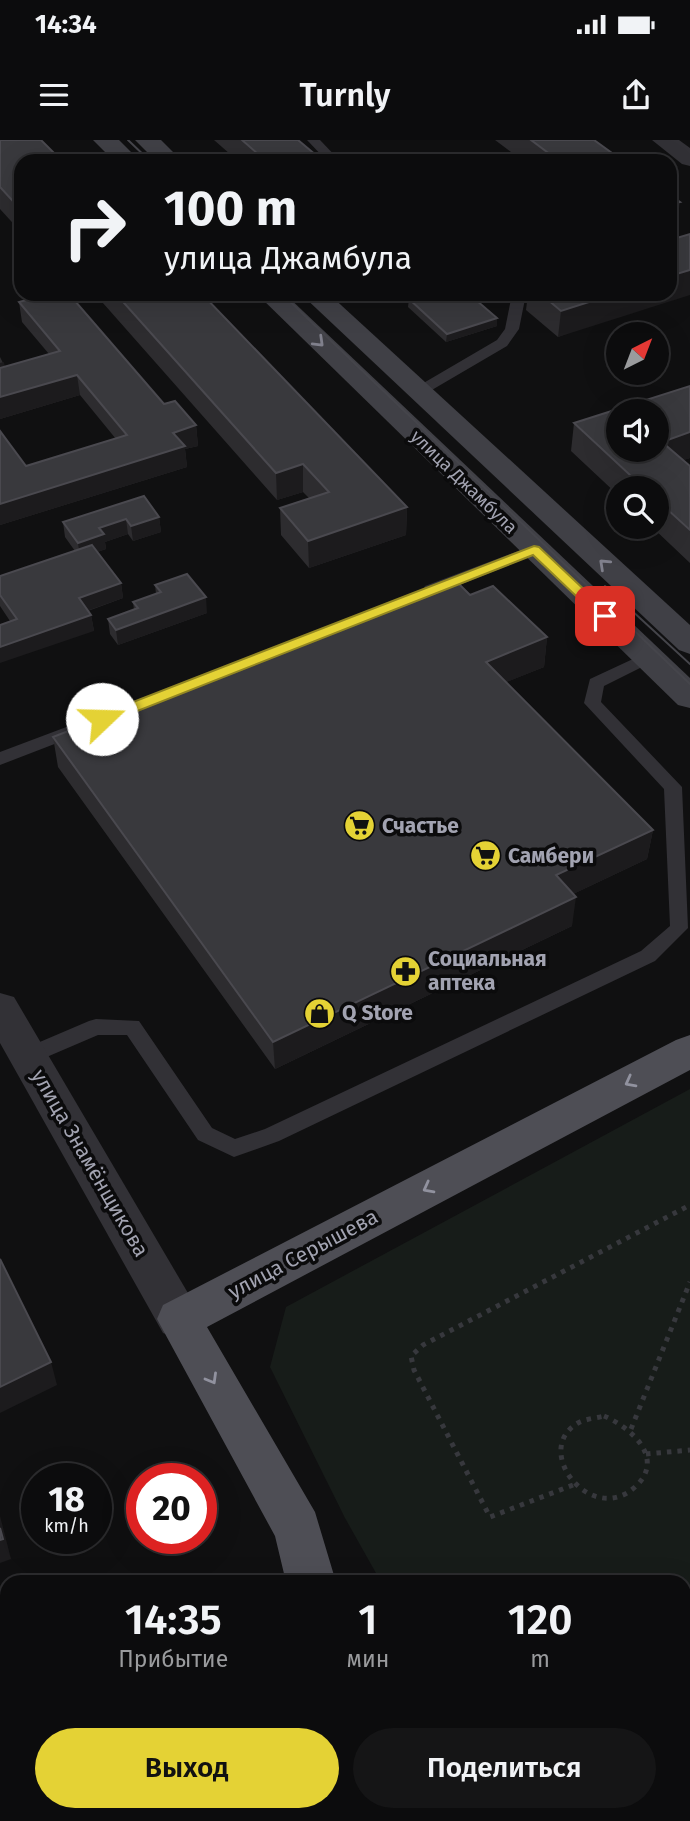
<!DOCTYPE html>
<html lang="ru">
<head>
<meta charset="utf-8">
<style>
	:root { --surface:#0c0c0d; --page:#151516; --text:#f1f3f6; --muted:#9a9b9d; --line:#2c2c2e; --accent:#e4d235 }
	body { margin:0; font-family:"Fira Sans",sans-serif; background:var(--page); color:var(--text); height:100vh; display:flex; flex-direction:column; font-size:26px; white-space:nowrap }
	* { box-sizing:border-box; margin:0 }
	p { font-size:23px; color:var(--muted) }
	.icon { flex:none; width:38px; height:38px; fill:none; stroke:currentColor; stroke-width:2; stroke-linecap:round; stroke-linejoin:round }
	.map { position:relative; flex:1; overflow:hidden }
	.details { position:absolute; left:0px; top:1435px; width:691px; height:247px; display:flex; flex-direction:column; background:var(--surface); border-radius:21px 21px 0 0; box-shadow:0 7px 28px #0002,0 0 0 2px var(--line) }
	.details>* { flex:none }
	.banner { position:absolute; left:14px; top:14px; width:663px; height:147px; border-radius:21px; box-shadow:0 7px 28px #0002,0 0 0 2px var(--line); background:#0c0c0d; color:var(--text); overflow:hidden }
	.needle { width:46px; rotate:42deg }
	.fabs { position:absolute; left:606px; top:182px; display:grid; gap:14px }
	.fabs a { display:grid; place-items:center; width:63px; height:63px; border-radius:50%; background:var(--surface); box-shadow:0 7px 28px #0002,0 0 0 2px var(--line); font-size:35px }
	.speed { position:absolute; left:21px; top:1323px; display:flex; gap:14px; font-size:35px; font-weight:700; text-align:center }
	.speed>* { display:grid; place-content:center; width:91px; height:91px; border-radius:50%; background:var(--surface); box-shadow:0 7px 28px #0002,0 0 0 2px var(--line); line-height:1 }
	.speed small { font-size:18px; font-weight:400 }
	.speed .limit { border:10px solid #d22; background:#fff; color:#111 }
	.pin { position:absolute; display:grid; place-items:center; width:60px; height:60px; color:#fff; margin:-30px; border-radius:14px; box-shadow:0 4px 10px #0006 }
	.me { position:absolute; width:77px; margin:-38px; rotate:69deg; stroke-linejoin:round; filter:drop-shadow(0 0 5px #0008) }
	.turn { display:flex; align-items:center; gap:24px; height:147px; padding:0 35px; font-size:32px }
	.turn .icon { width:91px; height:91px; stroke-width:2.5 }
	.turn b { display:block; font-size:49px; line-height:60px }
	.eta { display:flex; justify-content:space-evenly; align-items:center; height:119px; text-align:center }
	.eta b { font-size:42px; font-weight:600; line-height:49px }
	.button { display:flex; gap:14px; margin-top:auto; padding:14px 35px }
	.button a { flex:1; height:80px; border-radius:42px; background:var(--accent); color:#111; font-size:28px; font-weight:600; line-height:80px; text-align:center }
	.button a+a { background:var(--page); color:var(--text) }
	.status { display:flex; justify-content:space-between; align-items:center; height:49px; padding:0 35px; background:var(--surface); direction:ltr }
	.status svg { height:19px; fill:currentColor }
	header { display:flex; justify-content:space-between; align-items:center; height:91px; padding:0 35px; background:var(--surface); font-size:32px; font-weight:600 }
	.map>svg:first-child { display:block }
	.green { fill:#171c19 }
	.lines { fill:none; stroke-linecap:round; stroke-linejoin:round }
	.path { stroke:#37383d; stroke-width:5; stroke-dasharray:4.5 6; stroke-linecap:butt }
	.lane { fill:#323136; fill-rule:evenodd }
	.street { fill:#323136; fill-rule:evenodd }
	.secondary { fill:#404046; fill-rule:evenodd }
	.primary { fill:#4e4e55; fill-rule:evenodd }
	.tram { stroke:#45454b; stroke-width:2 }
	.wall { fill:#2d2c2f }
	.shaded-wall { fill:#1c1b1d }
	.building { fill:#39393d; stroke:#4a494f; stroke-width:2; fill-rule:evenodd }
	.oneway { stroke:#80808c }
	.oneway2 { stroke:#91929f }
	.route { fill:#e4d235; stroke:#948822; stroke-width:2 }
	.labels { text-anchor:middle; stroke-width:7; stroke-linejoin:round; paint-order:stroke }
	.far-street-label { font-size:18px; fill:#a2a3b1; stroke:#0b0b0c }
	.poi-label { font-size:21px; font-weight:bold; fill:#a2a3b1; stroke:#0b0b0c; text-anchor:start }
	.street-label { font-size:21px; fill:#a2a3b1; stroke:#0b0b0c }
</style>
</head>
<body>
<div class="status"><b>14:34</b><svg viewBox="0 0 49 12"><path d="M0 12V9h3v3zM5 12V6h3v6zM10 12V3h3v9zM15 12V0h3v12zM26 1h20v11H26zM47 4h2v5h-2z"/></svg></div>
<header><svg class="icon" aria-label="menu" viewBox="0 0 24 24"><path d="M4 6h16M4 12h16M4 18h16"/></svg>Turnly<svg class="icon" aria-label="share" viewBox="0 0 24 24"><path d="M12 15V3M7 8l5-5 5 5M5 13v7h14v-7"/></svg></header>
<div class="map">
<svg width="690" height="1681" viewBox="0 0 690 1681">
	<rect width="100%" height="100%" fill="#101011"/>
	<path class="green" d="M 690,949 L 690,1534 L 684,1535 L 684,1442 L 381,1442 L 345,1378 L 270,1227 L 286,1167 Z"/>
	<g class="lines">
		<g class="path">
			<path d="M 604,1276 C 632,1288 666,1319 635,1347 C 591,1387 531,1310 578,1283 C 585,1279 596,1278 604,1276 Z"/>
			<path d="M 631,1289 L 690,1142"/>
			<path d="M 646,1314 L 690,1310"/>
			<path d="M 573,1345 L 490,1377 L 414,1230 L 411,1216 L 423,1205 L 690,1065"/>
			<path d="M 0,1572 L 7,1569"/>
		</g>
		<g class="lane">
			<path d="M 307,0 L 320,0 L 340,21 L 327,21 Z"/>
			<path d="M 512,154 L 526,154 L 519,189 L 507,206 L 425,254 L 415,254 L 415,248 L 497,200 L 505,189 Z"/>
			<path d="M 534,405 L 539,407 L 542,410 L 539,413 L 437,454 L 431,455 L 423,450 L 425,446 Z"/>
			<path d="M 648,512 L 654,513 L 656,517 L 654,521 L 604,546 L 601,562 L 682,647 L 688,788 L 655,821 L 279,1001 L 234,1017 L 198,1000 L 127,895 L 98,895 L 35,922 L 28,924 L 21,922 L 18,916 L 21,910 L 89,881 L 96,879 L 139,881 L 212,988 L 235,999 L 265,989 L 641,811 L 670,786 L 664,649 L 584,563 L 590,539 Z"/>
			<path d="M 77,583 L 83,585 L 85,589 L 83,593 L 0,625 L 0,612 Z"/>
			<path d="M 7,1646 L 7,1672 L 0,1675 L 0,1649 Z"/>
		</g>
		<g class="street">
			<path d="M 652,0 L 679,0 L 690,8 L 690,26 L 682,24 Z"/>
			<path d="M 0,853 L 14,857 L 195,1165 L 201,1179 L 195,1193 L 179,1199 L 163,1193 L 0,903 Z"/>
		</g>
		<g class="secondary">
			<path d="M 93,0 L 119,0 L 140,21 L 114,21 Z"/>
			<path d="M 135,0 L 161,0 L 182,21 L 156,21 Z"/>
			<path d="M 257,154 L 285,154 L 690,538 L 690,568 L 678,565 Z"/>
			<path d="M 301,154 L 329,154 L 690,485 L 690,514 L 679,510 Z"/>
		</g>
		<g class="primary">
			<path d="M 690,895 L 690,930 L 207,1187 L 315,1372 L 336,1442 L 286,1442 L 275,1396 L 157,1179 L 163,1165 L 676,900 Z"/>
			<path d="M 690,1587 L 690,1639 L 684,1640 L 684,1588 Z"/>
			<path d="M 113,1675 L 171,1675 L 168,1681 L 110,1681 Z"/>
			<path d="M 390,1675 L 461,1675 L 458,1681 L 387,1681 Z"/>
		</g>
		<g class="tram">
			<path d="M 128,0 L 150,21"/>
			<path d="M 282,154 L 690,544"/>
			<path d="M 605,446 L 690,524"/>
		</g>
	</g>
	<g class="wall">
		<path d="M 0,0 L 21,21 L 21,92 L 0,69 Z"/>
		<path d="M 214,0 L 298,0 L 323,21 L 238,21 Z"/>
		<path d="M 495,0 L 594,0 L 623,21 L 523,21 Z"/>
		<path d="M 95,154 L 202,154 L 407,367 L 406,395 L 309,428 L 281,395 L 280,368 L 309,358 L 303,352 L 277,360 Z"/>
		<path d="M 528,154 L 670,154 L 558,197 L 526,170 Z"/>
		<path d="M 409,159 L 497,186 L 446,202 L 408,167 Z"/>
		<path d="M 19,162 L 164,264 L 196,285 L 198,306 L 185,309 L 187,327 L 0,385 L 0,291 L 26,326 L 116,299 L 80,255 L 0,279 L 0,217 L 5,227 L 49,214 L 22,182 Z"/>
		<path d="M 690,246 L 690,318 L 683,320 L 690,326 L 690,423 L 652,387 L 656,387 L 656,348 L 618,348 L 618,355 L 571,311 L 574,283 Z"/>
		<path d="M 159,377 L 161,392 L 133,401 L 128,394 L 105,402 L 106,409 L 97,412 L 121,443 L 123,458 L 88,471 L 91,475 L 94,491 L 10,481 L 0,466 L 0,436 L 75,411 L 65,397 L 63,382 Z"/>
		<path d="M 155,445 L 207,473 L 118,505 L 110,494 L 108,479 L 134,470 L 133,462 L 156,454 Z"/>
		<path d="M 470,455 L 547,497 L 544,527 L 506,542 L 653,690 L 647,719 L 573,754 L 572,786 L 275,929 L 58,627 L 53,597 Z"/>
	</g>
	<g class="shaded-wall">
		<path d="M 680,62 L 676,88 L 670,89 L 670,64 Z"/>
		<path d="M 690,130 L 690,155 L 558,197 L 561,171 L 614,154 L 670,154 L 670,136 Z"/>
		<path d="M 497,178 L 497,186 L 446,202 L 447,194 Z"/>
		<path d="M 4,222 L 7,242 L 0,244 L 0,223 Z"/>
		<path d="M 77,235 L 80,255 L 0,279 L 0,257 Z"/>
		<path d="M 196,285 L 198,306 L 185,309 L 187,327 L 0,385 L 0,364 L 173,293 Z"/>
		<path d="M 690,292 L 690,318 L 658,329 L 662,302 Z"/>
		<path d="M 303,324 L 303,352 L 277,360 L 276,333 Z"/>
		<path d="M 407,367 L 406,395 L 309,428 L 308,401 Z"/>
		<path d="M 159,377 L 161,392 L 133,401 L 131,386 Z"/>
		<path d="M 126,379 L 128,394 L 105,402 L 106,409 L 80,418 L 78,403 L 99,388 Z"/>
		<path d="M 121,443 L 123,458 L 81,473 L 79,458 Z"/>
		<path d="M 206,457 L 207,473 L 118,505 L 116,490 Z"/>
		<path d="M 91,475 L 94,491 L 0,523 L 0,507 Z"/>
		<path d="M 547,497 L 544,527 L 484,551 L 486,522 Z"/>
		<path d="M 653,690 L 647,719 L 552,764 L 556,735 Z"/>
		<path d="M 576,757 L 572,786 L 275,929 L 273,902 Z"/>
		<path d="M 51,1222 L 57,1245 L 0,1273 L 0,1247 Z"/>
		<path d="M 0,1376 L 11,1419 L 0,1423 Z"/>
		<path d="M 7,1534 L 7,1540 L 0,1543 L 0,1536 Z"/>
	</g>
	<g class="building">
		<path d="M 0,0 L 41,0 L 62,21 L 21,21 L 21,70 L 0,47 Z"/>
		<path d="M 242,0 L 298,0 L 323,21 L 266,21 Z"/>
		<path d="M 531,0 L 594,0 L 623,21 L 559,21 Z"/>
		<path d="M 670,55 L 680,62 L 670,64 Z"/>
		<path d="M 690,94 L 690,130 L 670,136 L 670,100 Z"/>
		<path d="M 48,154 L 69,154 L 164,264 L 175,261 L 196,285 L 173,293 L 185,306 L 0,364 L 0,291 L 26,326 L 127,295 L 77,235 L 0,257 L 0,228 L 60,211 L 19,162 Z"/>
		<path d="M 116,154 L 202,154 L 407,367 L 308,401 L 280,368 L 329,352 L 303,324 L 276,333 Z"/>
		<path d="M 426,154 L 469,154 L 497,178 L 447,194 L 409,159 Z"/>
		<path d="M 541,154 L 614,154 L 561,171 Z"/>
		<path d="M 690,246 L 690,292 L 662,302 L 690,326 L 690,390 L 656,359 L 656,348 L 644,348 L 574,283 ZM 618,271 L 656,271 L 656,310 L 618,310 Z"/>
		<path d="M 144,356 L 159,377 L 131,386 L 126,379 L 99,388 L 104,394 L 78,403 L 63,382 Z"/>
		<path d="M 92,405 L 121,443 L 79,458 L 91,475 L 0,507 L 0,485 L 17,479 L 0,455 L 0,436 Z"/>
		<path d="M 187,434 L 206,457 L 116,490 L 108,479 L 138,468 L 133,462 L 161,452 L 155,445 Z"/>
		<path d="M 455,440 L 470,455 L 493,446 L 547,497 L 486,522 L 653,690 L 556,735 L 576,757 L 273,902 L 53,597 Z"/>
		<path d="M 0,1119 L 51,1222 L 0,1247 Z"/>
		<path d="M 0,1388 L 3,1399 L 0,1400 Z"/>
		<path d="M 7,1502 L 7,1534 L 0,1536 L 0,1504 Z"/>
	</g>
	<defs><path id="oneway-chevron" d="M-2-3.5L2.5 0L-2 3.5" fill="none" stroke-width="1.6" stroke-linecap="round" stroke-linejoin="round" transform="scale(1.75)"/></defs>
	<g class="oneway">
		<use href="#oneway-chevron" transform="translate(319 202) rotate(44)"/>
		<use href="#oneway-chevron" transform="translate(604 424) rotate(-137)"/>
	</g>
	<g class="oneway2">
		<use href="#oneway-chevron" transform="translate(630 942) rotate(152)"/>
		<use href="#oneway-chevron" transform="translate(428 1048) rotate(152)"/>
		<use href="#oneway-chevron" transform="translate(212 1239) rotate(60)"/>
	</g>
	<path class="route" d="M 534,406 L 539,407 L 609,473 L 609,479 L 600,479 L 533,415 L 107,583 L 97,583 L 95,579 L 97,576 Z"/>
	<defs>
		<symbol id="supermarket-disc" viewBox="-11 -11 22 22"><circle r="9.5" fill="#e4d235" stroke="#0b0b0c"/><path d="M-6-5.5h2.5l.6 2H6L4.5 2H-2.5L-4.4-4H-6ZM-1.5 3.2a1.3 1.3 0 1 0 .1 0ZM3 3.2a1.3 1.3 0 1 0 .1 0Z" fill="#111"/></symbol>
		<symbol id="pharmacy-disc" viewBox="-11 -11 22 22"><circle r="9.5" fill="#e4d235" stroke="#0b0b0c"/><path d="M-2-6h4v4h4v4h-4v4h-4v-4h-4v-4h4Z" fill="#111"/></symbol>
		<symbol id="shop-disc" viewBox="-11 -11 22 22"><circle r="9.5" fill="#e4d235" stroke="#0b0b0c"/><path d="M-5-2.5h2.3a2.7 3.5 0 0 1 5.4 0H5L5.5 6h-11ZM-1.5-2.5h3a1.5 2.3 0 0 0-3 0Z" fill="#111"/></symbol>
	</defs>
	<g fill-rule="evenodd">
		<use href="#supermarket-disc" x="342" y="668" width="35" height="35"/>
		<use href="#supermarket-disc" x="468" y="698" width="35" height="35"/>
		<use href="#pharmacy-disc" x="388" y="814" width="35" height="35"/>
		<use href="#shop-disc" x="302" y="856" width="35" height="35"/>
	</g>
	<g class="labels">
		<g class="far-street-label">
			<text transform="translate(464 342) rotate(44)" y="6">улица Джамбула</text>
		</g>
		<g class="poi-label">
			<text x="382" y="693">Счастье</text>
			<text x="508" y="723">Самбери</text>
			<text x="428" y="826">Социальная<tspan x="428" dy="24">аптека</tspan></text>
			<text x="342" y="880">Q Store</text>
		</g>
		<g class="street-label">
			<text transform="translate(90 1023) rotate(60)" y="7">улица Знамёнщикова</text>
			<text transform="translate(303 1114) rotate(-28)" y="7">улица Серышева</text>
		</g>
	</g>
</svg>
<div class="fabs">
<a><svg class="needle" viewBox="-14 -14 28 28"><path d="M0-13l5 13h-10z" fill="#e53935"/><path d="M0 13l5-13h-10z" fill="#9a9b9d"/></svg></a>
<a><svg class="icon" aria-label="sound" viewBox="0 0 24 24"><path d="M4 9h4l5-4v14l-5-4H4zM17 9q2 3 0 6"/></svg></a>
<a><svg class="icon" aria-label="search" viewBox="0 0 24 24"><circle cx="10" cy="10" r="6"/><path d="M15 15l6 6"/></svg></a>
</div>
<div class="speed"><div>18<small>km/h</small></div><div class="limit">20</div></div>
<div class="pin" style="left:605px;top:476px;background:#d93025"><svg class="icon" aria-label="arrive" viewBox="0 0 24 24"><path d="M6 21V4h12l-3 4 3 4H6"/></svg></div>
<svg class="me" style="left:102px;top:579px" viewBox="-20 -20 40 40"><circle r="19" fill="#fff"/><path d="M0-13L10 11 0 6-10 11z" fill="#e4d235"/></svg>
<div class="banner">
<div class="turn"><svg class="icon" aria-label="right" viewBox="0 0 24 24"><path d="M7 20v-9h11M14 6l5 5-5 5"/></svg><div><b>100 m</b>улица Джамбула</div></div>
</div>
<section class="details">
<div class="eta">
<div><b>14:35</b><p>Прибытие</p></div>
<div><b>1</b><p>мин</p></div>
<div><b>120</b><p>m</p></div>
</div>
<div class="button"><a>Выход</a><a>Поделиться</a></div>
</section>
</div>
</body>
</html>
